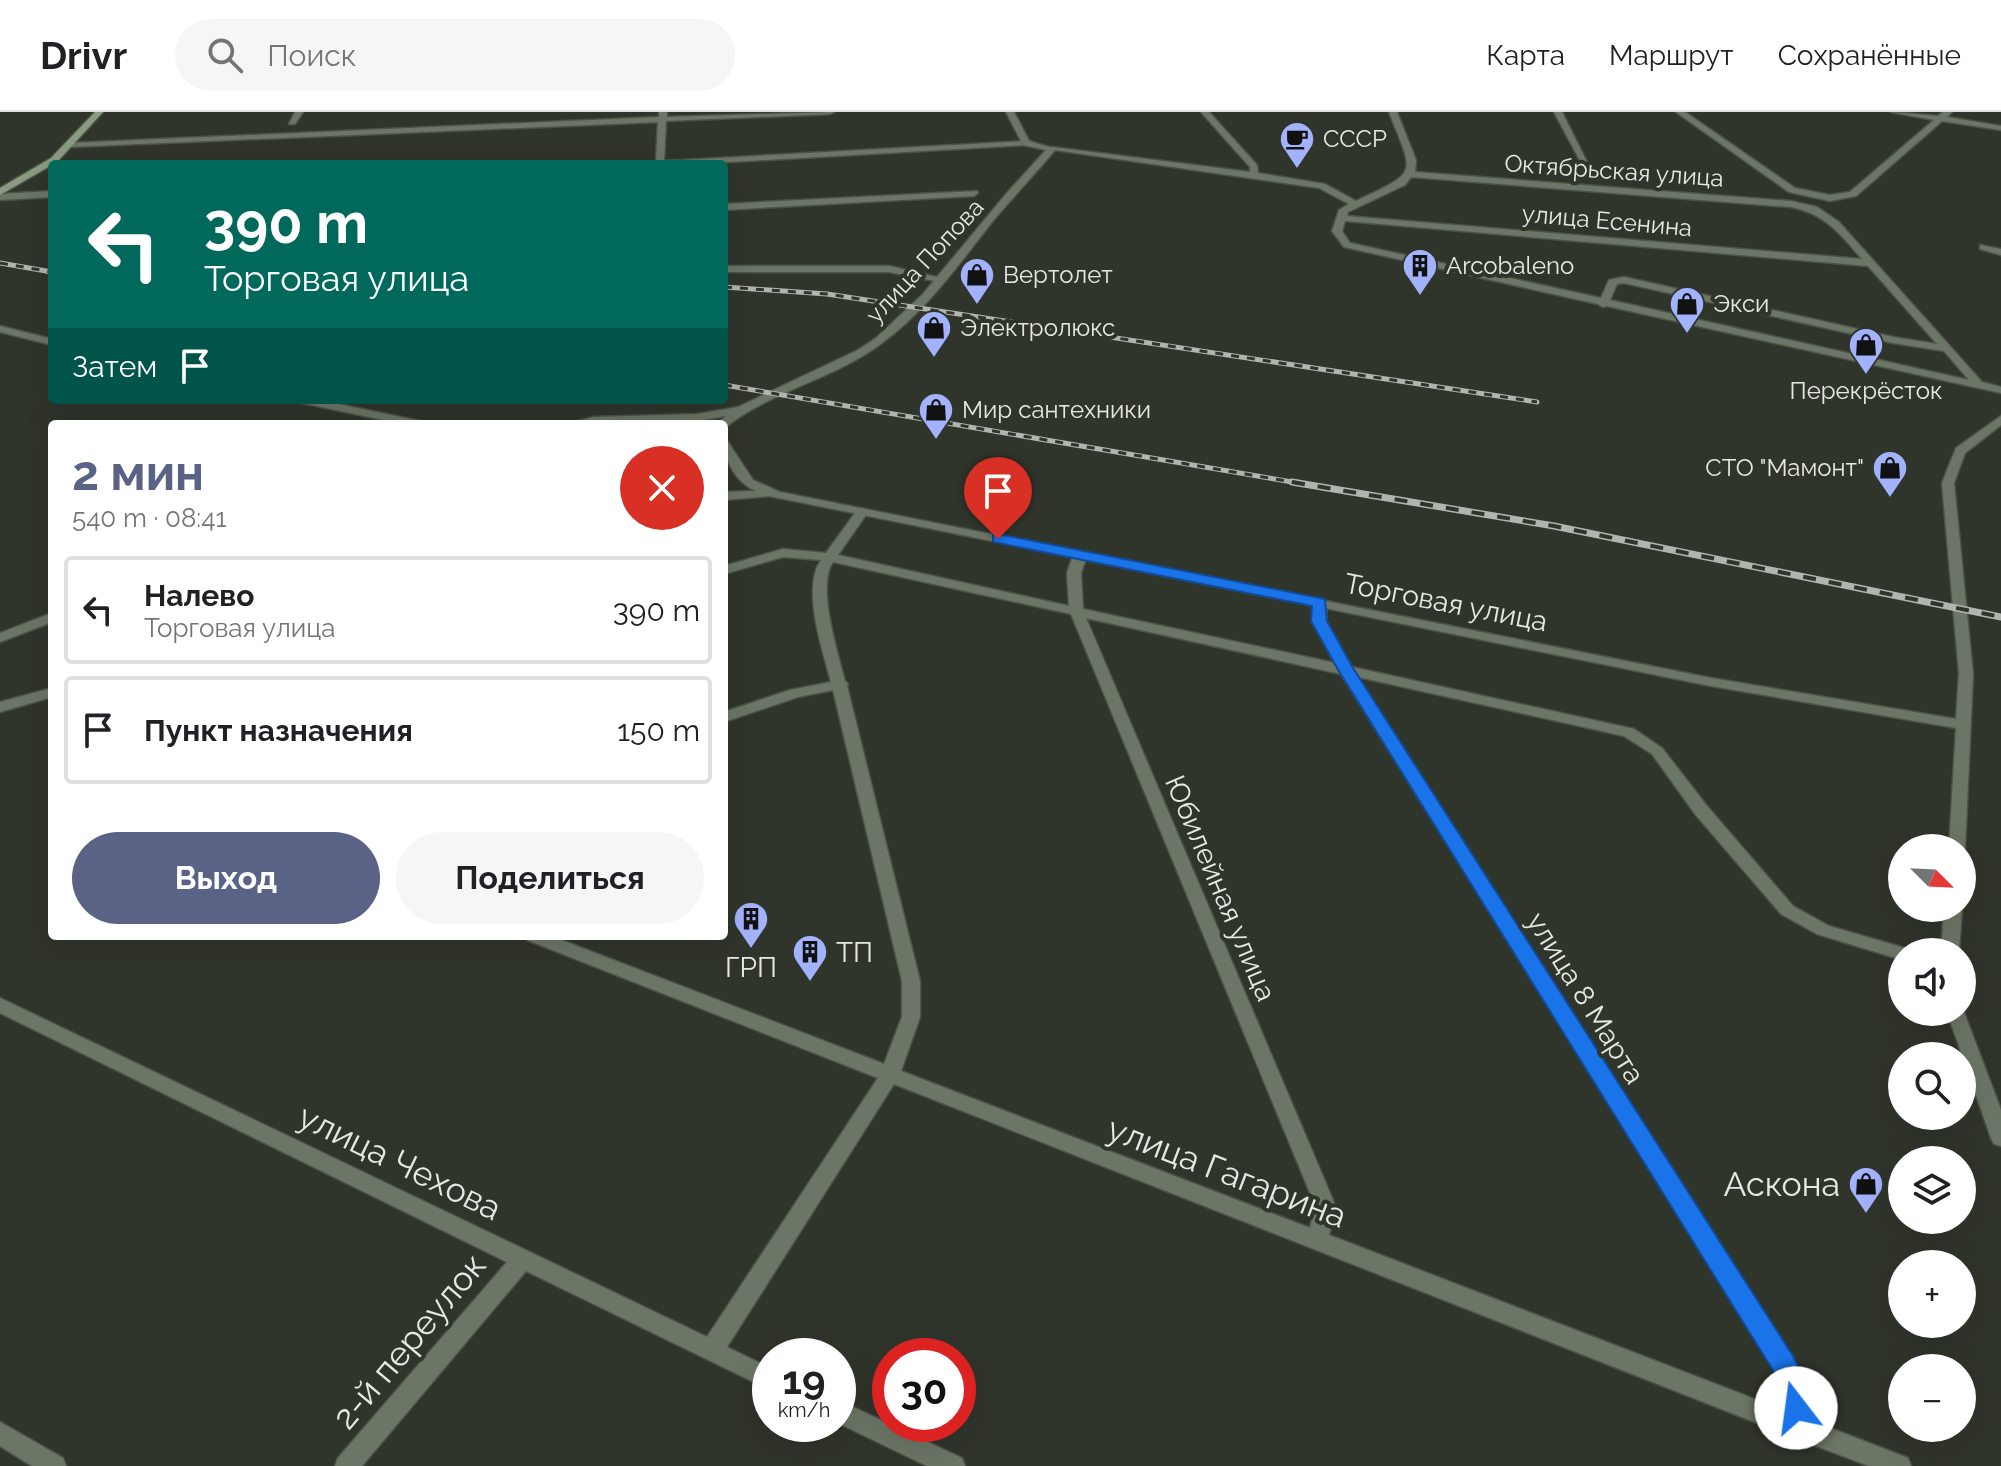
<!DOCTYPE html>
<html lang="ru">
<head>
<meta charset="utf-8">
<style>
	:root { --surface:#fff; --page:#f6f6f6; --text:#202124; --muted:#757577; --line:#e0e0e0; --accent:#5a6286 }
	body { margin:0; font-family:Raleway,sans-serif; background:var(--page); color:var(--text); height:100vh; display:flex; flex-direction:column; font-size:30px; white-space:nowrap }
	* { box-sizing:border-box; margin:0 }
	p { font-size:26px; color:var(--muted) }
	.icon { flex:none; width:44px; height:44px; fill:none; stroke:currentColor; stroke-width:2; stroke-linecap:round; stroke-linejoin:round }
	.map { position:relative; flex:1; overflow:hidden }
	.panel { position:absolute; left:48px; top:308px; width:680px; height:520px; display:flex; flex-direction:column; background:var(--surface); border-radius:8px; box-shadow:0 8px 32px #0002 }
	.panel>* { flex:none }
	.banner { position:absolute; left:48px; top:48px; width:680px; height:244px; border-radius:8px; box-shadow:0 8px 32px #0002; background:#00695c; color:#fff; overflow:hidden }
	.needle { width:52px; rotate:114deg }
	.controls { position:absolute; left:1888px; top:722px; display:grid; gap:16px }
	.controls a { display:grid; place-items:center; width:88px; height:88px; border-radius:50%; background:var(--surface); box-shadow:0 8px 32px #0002; font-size:40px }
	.speed { position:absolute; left:752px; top:1226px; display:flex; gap:16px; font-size:40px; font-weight:700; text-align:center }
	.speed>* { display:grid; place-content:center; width:104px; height:104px; border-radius:50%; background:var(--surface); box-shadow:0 8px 32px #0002; line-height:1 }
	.speed small { font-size:20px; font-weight:400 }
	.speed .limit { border:12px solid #d22; background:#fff; color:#111 }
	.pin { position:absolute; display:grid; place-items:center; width:68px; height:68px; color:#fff; margin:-82px -34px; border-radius:50% 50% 50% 0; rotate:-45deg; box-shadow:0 0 8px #0007 }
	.pin .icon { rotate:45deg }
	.me { position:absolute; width:88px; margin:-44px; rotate:345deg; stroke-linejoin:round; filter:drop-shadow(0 0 6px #0008) }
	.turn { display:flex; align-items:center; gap:28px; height:168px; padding:0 24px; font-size:36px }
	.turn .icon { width:104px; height:104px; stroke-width:2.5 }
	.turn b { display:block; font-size:56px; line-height:68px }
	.then { display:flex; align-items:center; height:76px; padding:0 24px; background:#0003; gap:16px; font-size:30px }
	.round { display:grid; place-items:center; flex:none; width:84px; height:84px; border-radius:42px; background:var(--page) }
	.head { display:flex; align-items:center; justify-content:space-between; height:136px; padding:0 24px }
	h1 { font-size:48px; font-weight:700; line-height:60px; color:var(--accent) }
	.cta { display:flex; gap:16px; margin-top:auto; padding:16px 24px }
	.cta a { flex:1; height:92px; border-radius:48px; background:var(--accent); color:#fff; font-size:32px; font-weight:700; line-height:92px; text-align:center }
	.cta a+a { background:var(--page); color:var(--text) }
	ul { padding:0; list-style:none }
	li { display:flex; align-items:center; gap:24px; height:108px; margin:0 16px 12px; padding:0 8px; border:4px solid var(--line); border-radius:8px }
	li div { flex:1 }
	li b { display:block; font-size:30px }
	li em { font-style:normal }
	header { display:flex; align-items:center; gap:48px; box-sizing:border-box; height:112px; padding:0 40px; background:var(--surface); border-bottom:2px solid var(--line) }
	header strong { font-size:38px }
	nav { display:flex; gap:44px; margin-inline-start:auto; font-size:28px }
	.search { width:560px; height:72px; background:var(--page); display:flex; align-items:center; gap:20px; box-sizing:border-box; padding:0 28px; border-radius:44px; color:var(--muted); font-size:30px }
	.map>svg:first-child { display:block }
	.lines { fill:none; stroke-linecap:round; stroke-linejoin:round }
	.minor-casing { stroke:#4d5249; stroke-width:3 }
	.tertiary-casing { stroke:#4d5249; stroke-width:3 }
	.secondary-casing { stroke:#4d5249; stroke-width:3 }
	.minor { fill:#6c7666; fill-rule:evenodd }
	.tertiary { fill:#6c7666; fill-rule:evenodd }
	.secondary { fill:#8b9b82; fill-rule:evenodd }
	.rail-far1-casing { stroke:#b1b5af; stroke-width:5 }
	.rail-casing { stroke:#b1b5af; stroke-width:7 }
	.rail-far1 { stroke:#30352c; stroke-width:3; stroke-dasharray:8; stroke-linecap:butt }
	.rail { stroke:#30352c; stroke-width:4; stroke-dasharray:13; stroke-linecap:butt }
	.route { fill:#1a73e8; stroke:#114b97; stroke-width:2 }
	.labels { text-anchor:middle; stroke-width:8; stroke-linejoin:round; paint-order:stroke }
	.far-poi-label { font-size:24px; fill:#e5e9e3; stroke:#30352c; text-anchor:start }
	.far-street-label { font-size:24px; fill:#e5e9e3; stroke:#30352c }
	.street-label { font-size:28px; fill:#e5e9e3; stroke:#30352c }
	.poi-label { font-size:28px; fill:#e5e9e3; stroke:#30352c; text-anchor:start }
	.near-street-label { font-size:34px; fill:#e5e9e3; stroke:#30352c }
	.near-poi-label { font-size:34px; fill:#e5e9e3; stroke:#30352c; text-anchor:end }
</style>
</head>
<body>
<header>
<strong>Drivr</strong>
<div class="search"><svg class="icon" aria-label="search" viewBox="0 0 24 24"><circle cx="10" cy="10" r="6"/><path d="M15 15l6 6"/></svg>Поиск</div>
<nav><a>Карта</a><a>Маршрут</a><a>Сохранённые</a></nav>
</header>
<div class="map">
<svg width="2001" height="1354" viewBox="0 0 2001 1354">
	<rect width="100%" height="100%" fill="#30352c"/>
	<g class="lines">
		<defs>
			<g id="minor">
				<path d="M 295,0 L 303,0 L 295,12 L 289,12 Z"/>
				<path d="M 659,0 L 667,0 L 667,5 L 834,0 L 830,2 L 666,9 L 664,49 L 1026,29 L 1030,31 L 1026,33 L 695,52 L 646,52 L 656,49 L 658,10 L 70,35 L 66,33 L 70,31 L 659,5 Z"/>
				<path d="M 1201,0 L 1209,0 L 1257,53 L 1258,61 L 1325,72 L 1356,89 C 1420,59 1414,64 1389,0 L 1397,0 L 1416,48 L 1415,60 L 1791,89 L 1817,95 L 1839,110 L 1982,270 L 2001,275 L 2001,281 L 1607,194 L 1603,195 L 1598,192 L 1344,135 L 1332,119 L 1339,98 L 1349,92 L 1319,76 L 1048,37 L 1052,35 L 1250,60 L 1250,55 ZM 1411,65 L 1791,95 C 1826,102 1840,122 1862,147 L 1347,104 L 1348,100 L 1405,73 ZM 1345,109 L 1868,154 L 1937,232 L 1893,225 L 1624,165 L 1609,168 L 1601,186 L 1350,131 L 1342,119 ZM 1624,171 L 1893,231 L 1944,239 L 1969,268 L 1610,188 L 1617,172 Z"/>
				<path d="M 1554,0 L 1562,0 L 1593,62 L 1586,60 Z"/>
				<path d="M 1676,0 L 1685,0 L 1795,76 L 1830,83 L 1850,80 L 1934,8 L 1891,0 L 1938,4 L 1943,0 L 1952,0 L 1947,5 L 2001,14 L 2001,18 L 1942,9 L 1856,84 L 1830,89 L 1789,80 Z"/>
				<path d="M 52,79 L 52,85 L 0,88 L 0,82 Z"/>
				<path d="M 977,79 L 978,81 L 974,84 L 724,98 L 724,92 Z"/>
				<path d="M 1980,133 L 2001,137 L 2001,143 L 1980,137 Z"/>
				<path d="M 724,154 L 889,154 L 945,167 L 940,170 L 889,160 L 724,160 Z"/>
				<path d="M 0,214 L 52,227 L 52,233 L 0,220 Z"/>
				<path d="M 296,288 L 319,288 L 420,309 L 426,312 L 403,312 L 302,291 Z"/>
				<path d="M 862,396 L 868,400 L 838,443 L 1069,494 L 1067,461 L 1073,443 L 1080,439 L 1087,443 L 1081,461 L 1083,497 L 1335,551 L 1312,509 L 1313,491 L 1320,487 L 1327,491 L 1326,509 L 1352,555 L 1634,617 L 1662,636 L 1707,694 L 1793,794 L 1829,814 L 1908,837 L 1910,840 L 1902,840 L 1902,848 L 1817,822 L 1781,802 L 1695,702 L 1652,642 L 1624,624 L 1358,565 L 1792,1246 L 1807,1278 L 1807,1307 L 1908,1346 L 1911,1354 L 1869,1354 L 1795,1326 L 894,972 L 727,1235 L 770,1256 L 770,1278 L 526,1159 L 362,1354 L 335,1354 L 338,1346 L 507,1150 L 0,901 L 0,886 L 707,1225 L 878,966 L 527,828 L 524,824 L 551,824 L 884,952 L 902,905 L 902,869 L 833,578 L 798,585 L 724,610 L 724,600 L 790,578 L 831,570 C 823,539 801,476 821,448 L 783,445 L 724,462 L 724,454 L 783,437 L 826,441 L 858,397 ZM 833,450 L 1071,502 L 1310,1081 L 1314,1096 L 1310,1116 L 901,959 L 920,905 L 920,869 L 847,574 L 848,572 L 845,569 C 838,541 816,474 833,450 ZM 1086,506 L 1341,562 L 1776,1260 L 1783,1278 L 1783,1298 L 1329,1123 L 1336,1096 L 1330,1081 Z"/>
				<path d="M 838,1288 L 962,1346 L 965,1354 L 927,1354 L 838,1311 Z"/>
				<path d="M 0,1310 L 63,1346 L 66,1354 L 32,1354 L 0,1334 Z"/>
			</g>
			<g id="tertiary">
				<path d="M 1006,0 L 1014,0 L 1029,29 L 1056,37 C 1035,62 1013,85 992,110 C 959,152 926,199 882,231 C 834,267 774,278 727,314 L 717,312 L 726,304 L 697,309 L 567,312 L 594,305 L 697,302 L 738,295 L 858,238 L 876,226 L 923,182 L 1006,82 L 1046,38 L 1023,33 Z"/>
				<path d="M 2001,304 L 2001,313 L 1965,341 L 1954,371 L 1973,562 L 1965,736 L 1962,740 L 1962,736 L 1949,736 L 1956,616 L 1711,574 L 769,384 L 724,388 L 724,380 L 756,379 C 737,371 724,350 724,329 L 728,330 L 753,368 L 780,380 L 1711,566 L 1956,607 L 1959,562 L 1942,371 L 1956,336 Z"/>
				<path d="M 52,501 L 52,510 L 0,530 L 0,521 Z"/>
				<path d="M 52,576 L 52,585 L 0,600 L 0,590 Z"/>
				<path d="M 1944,796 L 1962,796 L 1959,840 L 1941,840 Z"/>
				<path d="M 1962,895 L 2001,998 L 2001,1034 L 1994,1032 L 1991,1026 L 1947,900 L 1962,900 Z"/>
			</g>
			<path id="secondary" d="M 95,0 L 103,0 L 57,50 L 0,83 L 0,76 L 51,46 Z"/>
		</defs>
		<use href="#minor" class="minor-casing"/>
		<use href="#tertiary" class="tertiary-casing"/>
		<use href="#secondary" class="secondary-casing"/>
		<use href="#minor" class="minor"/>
		<use href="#tertiary" class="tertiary"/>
		<use href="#secondary" class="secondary"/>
		<defs>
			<g id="rail-far1">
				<path d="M 0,151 L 52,160"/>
				<path d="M 724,175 L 827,182 L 1537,290"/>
				<path d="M 724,273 L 1304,372"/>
			</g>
			<path id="rail" d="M 1292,370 L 1554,414 L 2001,505"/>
		</defs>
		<use href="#rail-far1" class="rail-far1-casing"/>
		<use href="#rail" class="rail-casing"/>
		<use href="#rail-far1" class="rail-far1"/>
		<use href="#rail" class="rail"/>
	</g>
	<path class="route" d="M 998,422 L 1325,487 L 1327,509 L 1353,556 L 1793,1244 C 1802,1263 1815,1285 1806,1305 L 1796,1309 L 1787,1305 L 1774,1260 L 1337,556 L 1311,509 L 1312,494 L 993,430 L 993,423 Z"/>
	<defs>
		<symbol id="cafe-pin" viewBox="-11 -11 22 30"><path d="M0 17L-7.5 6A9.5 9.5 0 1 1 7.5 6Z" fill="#a2b2fd" stroke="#30352c"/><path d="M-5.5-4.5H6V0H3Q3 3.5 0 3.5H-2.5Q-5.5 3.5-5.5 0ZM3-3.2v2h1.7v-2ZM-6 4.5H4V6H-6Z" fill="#111"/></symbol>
		<symbol id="building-pin" viewBox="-11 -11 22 30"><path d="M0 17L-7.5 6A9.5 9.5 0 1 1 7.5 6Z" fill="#a2b2fd" stroke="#30352c"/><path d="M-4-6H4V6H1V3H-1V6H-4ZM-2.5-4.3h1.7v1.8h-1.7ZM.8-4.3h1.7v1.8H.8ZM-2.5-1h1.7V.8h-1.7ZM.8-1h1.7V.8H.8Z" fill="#111"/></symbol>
		<symbol id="shop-pin" viewBox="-11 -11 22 30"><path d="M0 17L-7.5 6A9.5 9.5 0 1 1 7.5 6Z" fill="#a2b2fd" stroke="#30352c"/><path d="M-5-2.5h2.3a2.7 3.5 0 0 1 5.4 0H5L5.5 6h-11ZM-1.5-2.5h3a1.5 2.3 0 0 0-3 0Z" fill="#111"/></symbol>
	</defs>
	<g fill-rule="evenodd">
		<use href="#cafe-pin" x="1277" y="7" width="40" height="54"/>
		<use href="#building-pin" x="1400" y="134" width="40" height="54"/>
		<use href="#shop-pin" x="957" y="143" width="40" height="54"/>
		<use href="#shop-pin" x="1667" y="172" width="40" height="54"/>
		<use href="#shop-pin" x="914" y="196" width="40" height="54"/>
		<use href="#shop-pin" x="1846" y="213" width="40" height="54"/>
		<use href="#shop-pin" x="916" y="278" width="40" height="54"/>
		<use href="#shop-pin" x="1870" y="336" width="40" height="54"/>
		<use href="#building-pin" x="731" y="787" width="40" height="54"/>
		<use href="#building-pin" x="790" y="820" width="40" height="54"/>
		<use href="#shop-pin" x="1846" y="1052" width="40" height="54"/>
	</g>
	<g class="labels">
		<g class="far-poi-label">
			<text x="1323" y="35">СССР</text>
			<text x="1446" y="162">Arcobaleno</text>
			<text x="1003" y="171">Вертолет</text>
			<text x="1713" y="200">Экси</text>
			<text x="960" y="224">Электролюкс</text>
			<text x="1866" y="287" text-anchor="middle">Перекрёсток</text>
			<text x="962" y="306">Мир сантехники</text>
			<text x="1864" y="364" text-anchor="end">СТО "Мамонт"</text>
		</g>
		<g class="far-street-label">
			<text transform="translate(1614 59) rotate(4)" y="8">Октябрьская улица</text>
			<text transform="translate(1607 109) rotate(5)" y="8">улица Есенина</text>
			<text transform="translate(925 149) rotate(-47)" y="8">улица Попова</text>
		</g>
		<g class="street-label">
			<text transform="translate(1446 490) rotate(11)" y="10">Торговая улица</text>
			<text transform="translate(1221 776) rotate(67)" y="10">Юбилейная улица</text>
			<text transform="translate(1586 886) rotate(58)" y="10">улица 8 Марта</text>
		</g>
		<g class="poi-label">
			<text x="836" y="850">ТП</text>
			<text x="751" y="865" text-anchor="middle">ГРП</text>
		</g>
		<g class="near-street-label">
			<text transform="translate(400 1050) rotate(26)" y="12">улица Чехова</text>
			<text transform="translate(1227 1060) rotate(21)" y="12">улица Гагарина</text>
			<text transform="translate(409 1229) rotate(-50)" y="12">2-й переулок</text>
		</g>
		<g class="near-poi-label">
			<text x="1840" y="1084">Аскона</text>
		</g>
	</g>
</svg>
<div class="controls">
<a><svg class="needle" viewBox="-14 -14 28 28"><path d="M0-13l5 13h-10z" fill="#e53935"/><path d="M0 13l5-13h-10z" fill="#757577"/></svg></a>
<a><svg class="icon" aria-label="sound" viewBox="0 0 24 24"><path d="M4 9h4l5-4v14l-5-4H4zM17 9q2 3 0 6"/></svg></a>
<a><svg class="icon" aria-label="search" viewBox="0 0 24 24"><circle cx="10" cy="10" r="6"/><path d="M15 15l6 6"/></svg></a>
<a><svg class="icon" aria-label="layers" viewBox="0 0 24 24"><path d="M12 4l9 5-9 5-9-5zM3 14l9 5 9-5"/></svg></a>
<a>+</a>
<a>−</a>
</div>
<div class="speed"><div>19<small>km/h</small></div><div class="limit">30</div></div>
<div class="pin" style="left:998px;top:427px;background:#d93025"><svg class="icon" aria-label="arrive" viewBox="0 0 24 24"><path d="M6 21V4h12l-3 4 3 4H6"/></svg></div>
<svg class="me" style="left:1796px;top:1296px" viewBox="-20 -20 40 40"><circle r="19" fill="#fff"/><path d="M0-13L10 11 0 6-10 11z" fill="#1a73e8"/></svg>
<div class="banner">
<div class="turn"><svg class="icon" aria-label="left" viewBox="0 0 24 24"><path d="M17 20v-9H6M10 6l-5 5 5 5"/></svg><div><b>390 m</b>Торговая улица</div></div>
<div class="then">Затем<svg class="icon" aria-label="arrive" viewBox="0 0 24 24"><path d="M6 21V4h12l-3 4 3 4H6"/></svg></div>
</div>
<section class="panel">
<div class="head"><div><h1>2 мин</h1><p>540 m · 08:41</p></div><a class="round" style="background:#d93025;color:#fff"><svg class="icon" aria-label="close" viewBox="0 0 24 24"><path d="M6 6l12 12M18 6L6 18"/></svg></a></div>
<ul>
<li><svg class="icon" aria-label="left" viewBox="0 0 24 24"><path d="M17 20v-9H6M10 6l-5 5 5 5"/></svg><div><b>Налево</b><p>Торговая улица</p></div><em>390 m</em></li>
<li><svg class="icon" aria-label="arrive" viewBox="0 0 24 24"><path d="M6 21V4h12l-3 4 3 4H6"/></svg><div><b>Пункт назначения</b></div><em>150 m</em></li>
</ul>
<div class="cta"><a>Выход</a><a>Поделиться</a></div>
</section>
</div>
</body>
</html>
